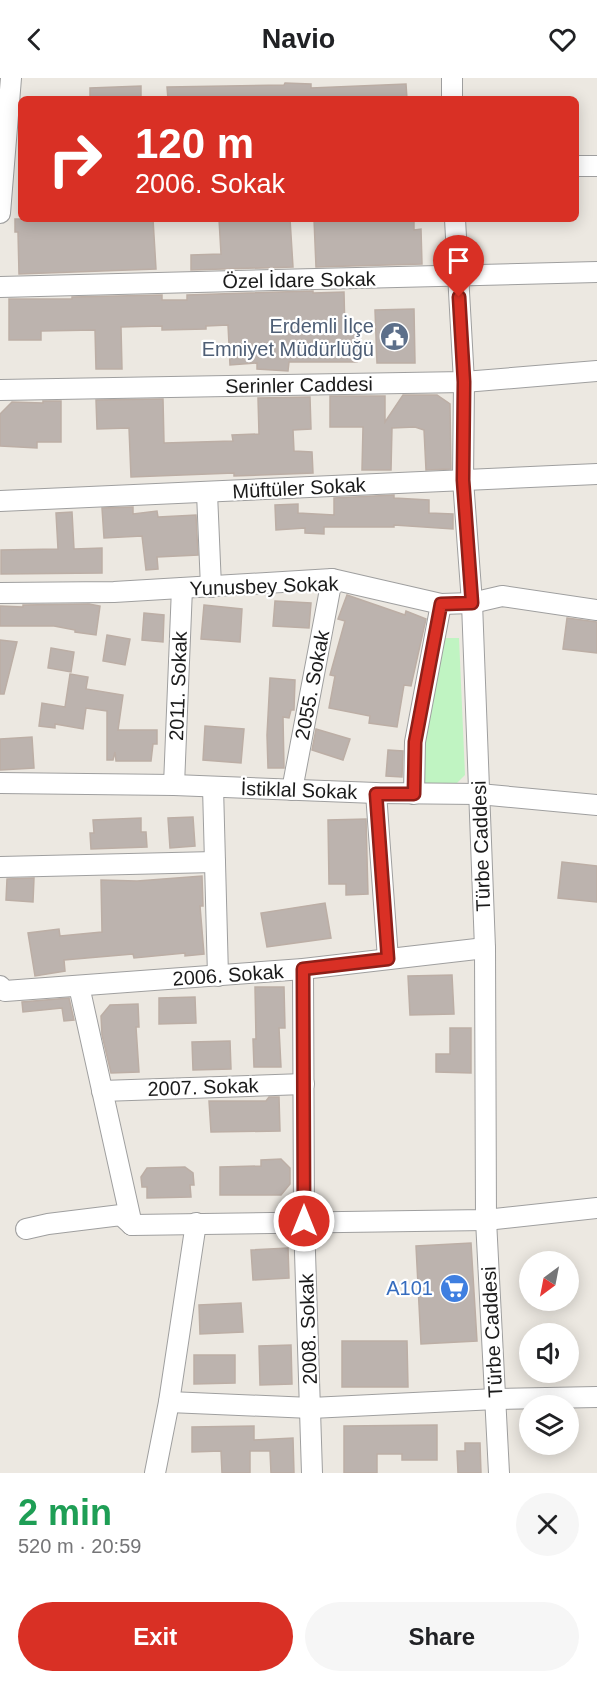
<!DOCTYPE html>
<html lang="en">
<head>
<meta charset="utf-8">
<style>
	:root { --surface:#fff; --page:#f6f6f6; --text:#202124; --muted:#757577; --accent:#d93025 }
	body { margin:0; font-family:Arial,sans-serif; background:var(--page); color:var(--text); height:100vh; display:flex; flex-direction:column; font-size:22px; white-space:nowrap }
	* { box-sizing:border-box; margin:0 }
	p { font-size:20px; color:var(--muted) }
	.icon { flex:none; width:33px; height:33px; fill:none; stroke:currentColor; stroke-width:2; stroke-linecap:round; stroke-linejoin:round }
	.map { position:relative; height:1395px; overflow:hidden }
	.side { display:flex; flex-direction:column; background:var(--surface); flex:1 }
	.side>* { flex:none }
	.banner { position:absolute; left:18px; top:18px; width:561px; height:126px; border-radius:9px; box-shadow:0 3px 15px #0003; background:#d93025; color:#fff; overflow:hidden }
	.needle { width:39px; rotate:212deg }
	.controls { position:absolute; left:519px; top:1173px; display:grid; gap:12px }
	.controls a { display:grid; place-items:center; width:60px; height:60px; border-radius:50%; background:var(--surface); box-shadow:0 3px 15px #0003; font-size:30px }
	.pin { position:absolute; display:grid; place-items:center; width:51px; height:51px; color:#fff; margin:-62px -26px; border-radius:50% 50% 50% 0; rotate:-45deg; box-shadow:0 0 6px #0007 }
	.pin .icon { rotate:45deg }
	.me { position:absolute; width:66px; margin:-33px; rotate:0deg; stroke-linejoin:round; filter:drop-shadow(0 0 4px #0008) }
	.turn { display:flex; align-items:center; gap:21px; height:126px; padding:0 18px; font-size:27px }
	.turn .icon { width:78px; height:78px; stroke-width:2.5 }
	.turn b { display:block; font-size:42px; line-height:51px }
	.round { display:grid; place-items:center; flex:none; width:63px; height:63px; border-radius:32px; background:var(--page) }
	.overview { display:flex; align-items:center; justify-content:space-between; height:102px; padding:0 18px }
	h1 { font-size:36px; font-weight:700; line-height:45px; color:#1e9e55 }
	.primary-button { display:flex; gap:12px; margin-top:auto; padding:12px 18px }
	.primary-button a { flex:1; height:69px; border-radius:36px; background:var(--accent); color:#fff; font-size:24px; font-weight:700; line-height:69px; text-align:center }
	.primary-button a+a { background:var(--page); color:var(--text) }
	header { display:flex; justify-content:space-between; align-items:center; height:78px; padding:0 18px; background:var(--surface); font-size:27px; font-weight:700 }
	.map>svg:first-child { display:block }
	.park { fill:#c0f4c2 }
	.building { fill:#bcb3ae; stroke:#bcaea5; stroke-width:1.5 }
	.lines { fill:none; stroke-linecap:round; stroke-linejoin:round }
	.minor-casing { stroke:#9f9f9f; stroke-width:22 }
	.minor { stroke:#fff; stroke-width:20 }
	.route-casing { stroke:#8d1f18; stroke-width:15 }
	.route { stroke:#d93025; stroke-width:10 }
	.labels { text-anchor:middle; stroke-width:4.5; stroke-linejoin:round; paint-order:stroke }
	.street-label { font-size:20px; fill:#1b1b1b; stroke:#fff }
	.service-label { font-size:20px; fill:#4e5e75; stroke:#fff; text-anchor:end }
	.shop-label { font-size:20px; fill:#366cbe; stroke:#fff; text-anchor:end }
</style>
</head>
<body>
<header><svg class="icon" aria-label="back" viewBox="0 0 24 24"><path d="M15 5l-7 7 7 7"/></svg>Navio<svg class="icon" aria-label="heart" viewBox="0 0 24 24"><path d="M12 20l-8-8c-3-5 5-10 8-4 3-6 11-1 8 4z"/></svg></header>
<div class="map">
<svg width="597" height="1395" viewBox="0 0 597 1395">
	<rect width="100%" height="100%" fill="#ece8e1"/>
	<path class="park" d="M 440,560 L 459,560 L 465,697 L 456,706 L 421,706 L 422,657 Z"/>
	<g class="building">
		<path d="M 285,5 L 311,6 L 311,10 L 406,6 L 407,21 L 168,21 L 167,9 L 284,7 Z"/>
		<path d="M 141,8 L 141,21 L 90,21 L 90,10 Z"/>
		<path d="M 15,141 L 153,141 L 156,191 L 19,196 L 18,154 L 15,154 Z"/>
		<path d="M 219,141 L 290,141 L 293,189 L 191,192 L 191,177 L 221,176 Z"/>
		<path d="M 314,141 L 414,141 L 414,152 L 421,151 L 422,186 L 316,189 Z"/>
		<path d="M 313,213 L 313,215 L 344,214 L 345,256 L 357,256 L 357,284 L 289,284 L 288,293 L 257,291 L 257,285 L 230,287 L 228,247 L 206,248 L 206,251 L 162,252 L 162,248 L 121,249 L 122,291 L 96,291 L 95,252 L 41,253 L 41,262 L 9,262 L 9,221 L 72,221 L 72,219 L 162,217 L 162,222 L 187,222 L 187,217 Z"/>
		<path d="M 414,231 L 415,285 L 377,285 L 375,232 Z"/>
		<path d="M 403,317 L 437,317 L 450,326 L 451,391 L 426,392 L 424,352 L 415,349 L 392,350 L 391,392 L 362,392 L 363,349 L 330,349 L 330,318 L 385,318 L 385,344 Z"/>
		<path d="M 310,319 L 311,351 L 293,352 L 294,373 L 312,374 L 313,395 L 234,398 L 234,395 L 131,399 L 129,350 L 97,351 L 96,322 L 163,321 L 164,365 L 233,363 L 232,357 L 259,356 L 258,320 Z"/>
		<path d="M 43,323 L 61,323 L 61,364 L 37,364 L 37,370 L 0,368 L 0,336 L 12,324 L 43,325 Z"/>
		<path d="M 394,417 L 394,420 L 429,422 L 429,435 L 453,436 L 453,451 L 394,447 L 394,449 L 324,449 L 324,456 L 305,455 L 305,450 L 276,452 L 275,427 L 298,426 L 298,435 L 334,437 L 334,420 Z"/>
		<path d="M 133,429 L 133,436 L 157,433 L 158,439 L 196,437 L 198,477 L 157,479 L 158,491 L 146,492 L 142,458 L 104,460 L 102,430 Z"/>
		<path d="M 72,434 L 74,471 L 102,470 L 102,495 L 1,496 L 1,472 L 58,471 L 56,435 Z"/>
		<path d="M 347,517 L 405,537 L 406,533 L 426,541 L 411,608 L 404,607 L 397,649 L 369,645 L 370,638 L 329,630 L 335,598 L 330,597 L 345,543 L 338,541 Z"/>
		<path d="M 275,523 L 311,525 L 309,550 L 273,548 Z"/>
		<path d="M 89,526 L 100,528 L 96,557 L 75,554 L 75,552 L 54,548 L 0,548 L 0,528 L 23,529 L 23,527 Z"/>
		<path d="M 204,527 L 242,531 L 240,564 L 201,561 Z"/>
		<path d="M 144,535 L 164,537 L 163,564 L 142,562 Z"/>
		<path d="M 567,540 L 597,544 L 597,575 L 563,571 Z"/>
		<path d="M 107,557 L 130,561 L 125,587 L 103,583 Z"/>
		<path d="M 0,562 L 17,564 L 4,616 L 0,616 Z"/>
		<path d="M 51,570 L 74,574 L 71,594 L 48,590 Z"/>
		<path d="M 70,596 L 88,599 L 86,611 L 123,617 L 118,652 L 157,652 L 157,666 L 153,666 L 151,683 L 116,683 L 115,674 L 113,682 L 107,682 L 107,633 L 86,630 L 83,651 L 55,646 L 55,650 L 39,648 L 42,625 L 65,629 Z"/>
		<path d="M 270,600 L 295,602 L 294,632 L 291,632 L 289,640 L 283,639 L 284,690 L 268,690 L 267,657 Z"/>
		<path d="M 205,648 L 244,651 L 241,685 L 203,682 Z"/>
		<path d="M 316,651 L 350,661 L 343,682 L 312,672 Z"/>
		<path d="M 32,659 L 34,690 L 0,692 L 0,661 Z"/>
		<path d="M 388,672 L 403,673 L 402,699 L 386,698 Z"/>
		<path d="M 193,739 L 195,768 L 170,770 L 168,740 Z"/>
		<path d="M 141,740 L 141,754 L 146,754 L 147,769 L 91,771 L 90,755 L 94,755 L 93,742 Z"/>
		<path d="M 366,741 L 368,816 L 346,817 L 346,806 L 329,806 L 328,742 Z"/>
		<path d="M 562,784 L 597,788 L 597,824 L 558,820 Z"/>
		<path d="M 202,798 L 203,828 L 200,828 L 204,876 L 185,878 L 185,875 L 134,880 L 133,876 L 64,882 L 65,893 L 35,898 L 28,855 L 59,851 L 60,858 L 102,854 L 101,802 L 137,803 Z"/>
		<path d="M 34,800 L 33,824 L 6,822 L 7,801 Z"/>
		<path d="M 325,825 L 331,860 L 267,869 L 261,835 Z"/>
		<path d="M 452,897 L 454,936 L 410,937 L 408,898 Z"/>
		<path d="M 255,909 L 284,909 L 285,950 L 279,950 L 281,989 L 254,989 L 253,961 L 256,961 Z"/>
		<path d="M 195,919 L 196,945 L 159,946 L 159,920 Z"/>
		<path d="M 69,920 L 74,942 L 64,943 L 62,930 L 23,934 L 22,924 Z"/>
		<path d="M 138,926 L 139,949 L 136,949 L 139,994 L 111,995 L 102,957 L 101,938 L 110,927 Z"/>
		<path d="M 450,950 L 471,950 L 471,995 L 436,994 L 436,976 L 450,976 Z"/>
		<path d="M 230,963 L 231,991 L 193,992 L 192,964 Z"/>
		<path d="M 269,1019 L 279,1019 L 280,1053 L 211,1054 L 209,1023 L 266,1023 Z"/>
		<path d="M 281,1081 L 290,1090 L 290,1106 L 281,1117 L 220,1117 L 220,1089 L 261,1088 L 261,1082 Z"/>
		<path d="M 185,1089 L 193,1095 L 194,1107 L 190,1107 L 191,1119 L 147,1120 L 147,1109 L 142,1109 L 141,1099 L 147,1090 Z"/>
		<path d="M 471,1165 L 477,1263 L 421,1266 L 416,1168 Z"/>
		<path d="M 288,1170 L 289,1200 L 253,1202 L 251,1172 Z"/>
		<path d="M 241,1225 L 243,1254 L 200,1256 L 199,1227 Z"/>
		<path d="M 342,1263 L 407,1263 L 408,1309 L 342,1309 Z"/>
		<path d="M 291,1267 L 292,1306 L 260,1307 L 259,1268 Z"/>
		<path d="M 194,1277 L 235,1277 L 235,1305 L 194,1306 Z"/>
		<path d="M 437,1347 L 437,1382 L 402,1382 L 402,1376 L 377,1376 L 377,1395 L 344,1395 L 344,1348 Z"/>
		<path d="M 254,1348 L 254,1362 L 293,1360 L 294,1395 L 271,1395 L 270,1373 L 250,1373 L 250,1395 L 222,1395 L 221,1373 L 192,1374 L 192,1349 Z"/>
		<path d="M 465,1365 L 480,1365 L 481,1395 L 458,1395 L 457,1373 L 465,1373 Z"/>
	</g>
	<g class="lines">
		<defs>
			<g id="minor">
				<path d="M 452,0 L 452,21"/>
				<path d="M 576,88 L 597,88"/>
				<path d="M 0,135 L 11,0"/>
				<path d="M 455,141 L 464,304 L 463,402 L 472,525 L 485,870 L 486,1142 L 499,1395"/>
				<path d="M 0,209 L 597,194"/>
				<path d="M 0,312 L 464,304 L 597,293"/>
				<path d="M 207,415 L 211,509"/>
				<path d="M 0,423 L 597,396"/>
				<path d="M 0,515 L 114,514 L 332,501 L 441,526 L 472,525 L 502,518 L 597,532"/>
				<path d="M 0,705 L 174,707 L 376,715 L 479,716 L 597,727"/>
				<path d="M 174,707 L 182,510"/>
				<path d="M 213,709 L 218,898"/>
				<path d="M 292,712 L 332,501"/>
				<path d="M 376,715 L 388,881"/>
				<path d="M 414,716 L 415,664 L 441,526"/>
				<path d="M 0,789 L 215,784"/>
				<path d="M 303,891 L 304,1143 L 312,1395"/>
				<path d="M 0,908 L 5,913 L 303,891 L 485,870"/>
				<path d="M 79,908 L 132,1147"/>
				<path d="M 102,1013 L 304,1006"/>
				<path d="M 132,1147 L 486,1142 L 597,1130"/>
				<path d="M 26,1151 L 48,1146 L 121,1137 L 132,1147"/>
				<path d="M 169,1324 L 311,1330 L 496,1321 L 597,1319"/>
				<path d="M 155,1395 L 169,1324 L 196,1145"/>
			</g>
		</defs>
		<use href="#minor" class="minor-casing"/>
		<use href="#minor" class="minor"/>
	</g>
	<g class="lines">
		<defs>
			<path id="route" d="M 304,1143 L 303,891 L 388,881 L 376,716 L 414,716 L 415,664 L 441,526 L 472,525 L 463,402 L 464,304 L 459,219"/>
		</defs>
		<use href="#route" class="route-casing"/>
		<use href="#route" class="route"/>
	</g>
	<defs>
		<symbol id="civic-disc" viewBox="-11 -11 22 22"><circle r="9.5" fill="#5c6f8a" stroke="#fff"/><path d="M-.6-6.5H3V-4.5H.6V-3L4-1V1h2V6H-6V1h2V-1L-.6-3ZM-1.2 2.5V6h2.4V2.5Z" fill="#fff"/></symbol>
		<symbol id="supermarket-disc" viewBox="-11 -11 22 22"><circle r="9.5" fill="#3f7fe0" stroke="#fff"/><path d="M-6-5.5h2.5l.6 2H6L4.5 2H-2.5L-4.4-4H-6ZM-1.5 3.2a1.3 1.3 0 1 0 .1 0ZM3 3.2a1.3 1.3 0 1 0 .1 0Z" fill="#fff"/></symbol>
	</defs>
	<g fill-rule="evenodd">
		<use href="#civic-disc" x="378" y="242" width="33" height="33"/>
		<use href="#supermarket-disc" x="438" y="1194" width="33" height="33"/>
	</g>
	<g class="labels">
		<g class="street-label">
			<text transform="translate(299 202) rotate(-1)" y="7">Özel İdare Sokak</text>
			<text transform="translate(299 307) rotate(-1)" y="7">Serinler Caddesi</text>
			<text transform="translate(299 410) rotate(-3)" y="7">Müftüler Sokak</text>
			<text transform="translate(264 508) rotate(-2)" y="7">Yunusbey Sokak</text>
			<text transform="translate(312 607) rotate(-79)" y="7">2055. Sokak</text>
			<text transform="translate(178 608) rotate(-88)" y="7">2011. Sokak</text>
			<text transform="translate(299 712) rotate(2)" y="7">İstiklal Sokak</text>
			<text transform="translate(481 768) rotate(-92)" y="7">Türbe Caddesi</text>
			<text transform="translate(228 897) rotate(-4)" y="7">2006. Sokak</text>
			<text transform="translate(203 1009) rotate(-2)" y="7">2007. Sokak</text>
			<text transform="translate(308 1251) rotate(-92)" y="7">2008. Sokak</text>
			<text transform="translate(492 1254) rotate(-93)" y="7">Türbe Caddesi</text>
		</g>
		<g class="service-label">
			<text x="374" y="255">Erdemli İlçe<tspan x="374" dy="23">Emniyet Müdürlüğü</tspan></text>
		</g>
		<g class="shop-label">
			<text x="433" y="1217">A101</text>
		</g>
	</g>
</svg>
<div class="controls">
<a><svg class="needle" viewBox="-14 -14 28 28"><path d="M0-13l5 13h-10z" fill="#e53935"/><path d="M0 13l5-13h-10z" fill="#757577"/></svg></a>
<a><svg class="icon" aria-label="sound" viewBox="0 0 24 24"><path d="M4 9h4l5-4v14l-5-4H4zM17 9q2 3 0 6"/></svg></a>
<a><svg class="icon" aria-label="layers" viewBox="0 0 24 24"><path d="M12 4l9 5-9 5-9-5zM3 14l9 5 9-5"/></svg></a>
</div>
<div class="pin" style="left:459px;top:219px;background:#d93025"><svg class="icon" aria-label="arrive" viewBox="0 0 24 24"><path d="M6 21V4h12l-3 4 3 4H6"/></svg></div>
<svg class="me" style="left:304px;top:1143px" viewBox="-20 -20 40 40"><circle r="17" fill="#d93025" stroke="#fff" stroke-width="3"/><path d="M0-11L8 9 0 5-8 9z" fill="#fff"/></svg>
<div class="banner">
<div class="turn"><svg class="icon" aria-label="right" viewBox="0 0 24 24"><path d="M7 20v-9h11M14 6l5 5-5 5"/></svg><div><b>120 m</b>2006. Sokak</div></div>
</div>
</div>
<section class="side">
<div class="overview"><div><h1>2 min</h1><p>520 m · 20:59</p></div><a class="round"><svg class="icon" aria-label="close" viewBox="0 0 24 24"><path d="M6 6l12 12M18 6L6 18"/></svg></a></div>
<div class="primary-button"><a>Exit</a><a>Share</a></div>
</section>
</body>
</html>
